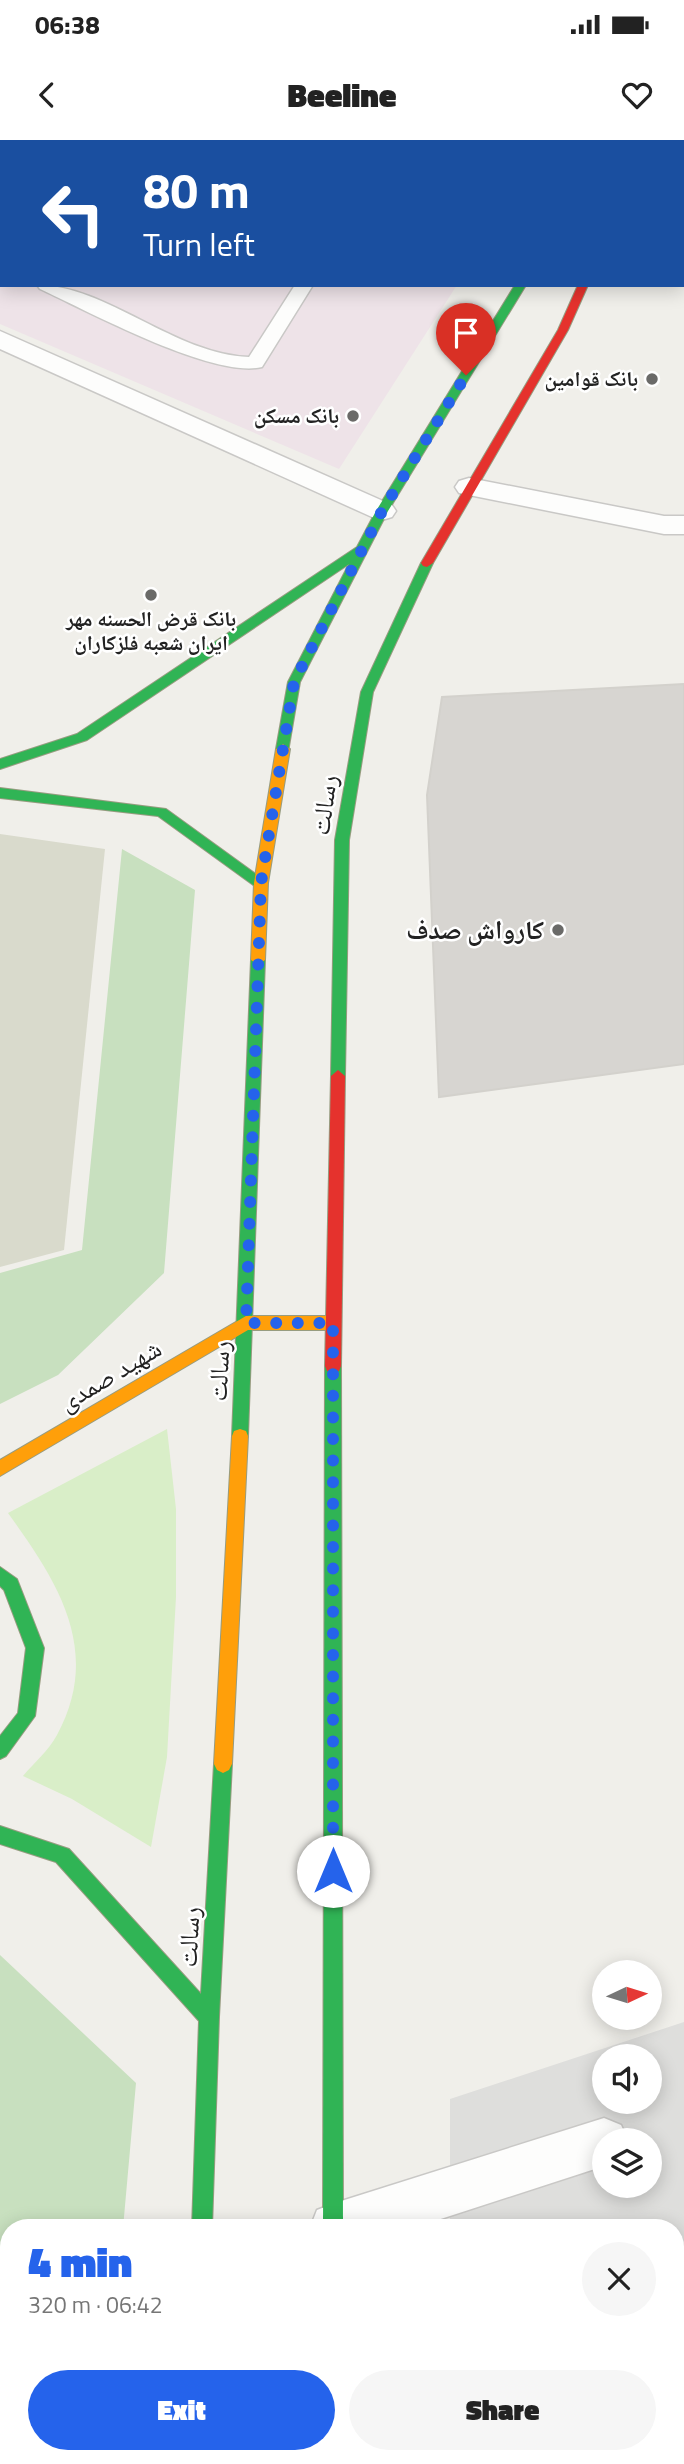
<!DOCTYPE html>
<html lang="en">
<head>
<meta charset="utf-8">
<style>
	:root { --surface:#fff; --page:#f6f6f6; --text:#222; --muted:#767676; --accent:#2563eb }
	body { margin:0; font-family:"Titillium Web","Noto Naskh Arabic",sans-serif; background:var(--page); color:var(--text); height:100vh; display:flex; flex-direction:column; font-size:26px; white-space:nowrap }
	* { box-sizing:border-box; margin:0 }
	p { font-size:23px; color:var(--muted) }
	.icon { flex:none; width:38px; height:38px; fill:none; stroke:currentColor; stroke-width:2; stroke-linecap:round; stroke-linejoin:round }
	.map { position:relative; flex:1; overflow:hidden }
	.sheet { position:absolute; left:0px; top:2079px; width:684px; height:245px; display:flex; flex-direction:column; background:var(--surface); border-radius:28px 28px 0 0; box-shadow:0 4px 18px #0003 }
	.sheet>* { flex:none }
	.top-card { position:absolute; left:0px; top:0px; width:684px; height:147px; box-shadow:0 4px 18px #0003; background:#1a4fa0; color:#fff; overflow:hidden }
	.needle { width:46px; rotate:86deg }
	.tools { position:absolute; left:592px; top:1820px; display:grid; gap:14px }
	.tools a { display:grid; place-items:center; width:70px; height:70px; border-radius:50%; background:var(--surface); box-shadow:0 4px 18px #0003; font-size:35px }
	.pin { position:absolute; display:grid; place-items:center; width:60px; height:60px; color:#fff; margin:-72px -30px; border-radius:50% 50% 50% 0; rotate:-45deg; box-shadow:0 0 7px #0007 }
	.pin .icon { rotate:45deg }
	.me { position:absolute; width:77px; margin:-38px; rotate:0deg; stroke-linejoin:round; filter:drop-shadow(0 0 5px #0008) }
	.turn { display:flex; align-items:center; gap:24px; height:147px; padding:0 28px; font-size:32px }
	.turn .icon { width:91px; height:91px; stroke-width:2.5 }
	.turn b { display:block; font-size:49px; line-height:60px }
	.round { display:grid; place-items:center; flex:none; width:74px; height:74px; border-radius:37px; background:var(--page) }
	.overview { display:flex; align-items:center; justify-content:space-between; height:119px; padding:0 28px }
	h1 { font-size:42px; font-weight:800; line-height:52px; color:var(--accent) }
	.cta { display:flex; gap:14px; margin-top:auto; padding:14px 28px }
	.cta a { flex:1; height:80px; border-radius:42px; background:var(--accent); color:#fff; font-size:28px; font-weight:800; line-height:80px; text-align:center }
	.cta a+a { background:var(--page); color:var(--text) }
	.status { display:flex; justify-content:space-between; align-items:center; height:49px; padding:0 35px; background:var(--surface); direction:ltr }
	.status svg { height:19px; fill:currentColor }
	header { display:flex; justify-content:space-between; align-items:center; height:91px; padding:0 28px; background:var(--surface); font-size:32px; font-weight:800 }
	.map>svg:first-child { display:block }
	.industrial { fill:#eee3e8 }
	.religious { fill:#dededc; fill-rule:evenodd }
	.construction { fill:#d9dacc }
	.grass { fill:#d9eec8 }
	.forest { fill:#c8e0bf }
	.park { fill:#d8f6db }
	.building { fill:#d7d5d1; stroke:#d3d1cc; stroke-width:2 }
	.lines { fill:none; stroke-linecap:round; stroke-linejoin:round }
	.lane-casing { stroke:#c9c8c6; stroke-width:3 }
	.street-casing { stroke:#c9c8c6; stroke-width:3 }
	.fast-casing { stroke:#979c80; stroke-width:2 }
	.slow-casing { stroke:#979c80; stroke-width:2 }
	.jam-casing { stroke:#979c80; stroke-width:2 }
	.lane { fill:#fdfdfc; fill-rule:evenodd }
	.street { fill:#fdfdfc; fill-rule:evenodd }
	.fast { fill:#30b455; fill-rule:evenodd }
	.slow { fill:#ff9f0a; fill-rule:evenodd }
	.jam { fill:#e5322d; fill-rule:evenodd }
	.route { stroke:#2563eb; stroke-width:12; stroke-dasharray:0 21.6 }
	.poi-dot { fill:#6a6a68; stroke:#fff; stroke-width:2.5 }
	.labels { text-anchor:middle; stroke-width:5; stroke-linejoin:round; paint-order:stroke }
	.far-poi-label { font-size:21px; font-weight:bold; fill:#222; stroke:#fff; text-anchor:end }
	.street-label { font-size:26px; fill:#222; stroke:#fff }
	.poi-label { font-size:26px; font-weight:bold; fill:#222; stroke:#fff; text-anchor:end }
</style>
</head>
<body>
<div class="status"><b>06:38</b><svg viewBox="0 0 49 12"><path d="M0 12V9h3v3zM5 12V6h3v6zM10 12V3h3v9zM15 12V0h3v12zM26 1h20v11H26zM47 4h2v5h-2z"/></svg></div>
<header><svg class="icon" aria-label="back" viewBox="0 0 24 24"><path d="M15 5l-7 7 7 7"/></svg>Beeline<svg class="icon" aria-label="heart" viewBox="0 0 24 24"><path d="M12 20l-8-8c-3-5 5-10 8-4 3-6 11-1 8 4z"/></svg></header>
<div class="map">
<svg width="684" height="2324" viewBox="0 0 684 2324">
	<rect width="100%" height="100%" fill="#f0efea"/>
	<path class="industrial" d="M 0,0 L 537,0 L 2,2 L 2,145 L 457,145 L 339,329 L 0,184 Z"/>
	<path class="religious" d="M 684,1882 L 684,2324 L 449,2324 L 449,2315 L 676,2315 L 676,2088 L 450,2088 L 450,1959 ZM 604,1916 L 649,1916 L 649,1962 L 604,1962 ZM 604,2000 L 649,2000 L 649,2046 L 604,2046 Z"/>
	<path class="construction" d="M 0,694 L 105,709 L 64,1110 L 0,1127 Z"/>
	<path class="grass" d="M 167,1289 L 176,1369 L 176,1457 L 167,1617 L 151,1707 L 72,1659 L 23,1636 C 34,1623 49,1610 57,1595 C 103,1510 57,1441 8,1373 Z"/>
	<g class="forest">
		<path d="M 122,709 L 195,750 L 164,1133 L 58,1235 L 0,1264 L 0,1133 L 82,1110 Z"/>
		<path d="M 0,1815 L 136,1943 L 123,2088 L 9,2088 L 9,2203 L 0,2207 Z"/>
	</g>
	<path class="park" d="M 9,2226 L 9,2315 L 100,2315 L 100,2324 L 0,2324 L 0,2231 Z"/>
	<path class="building" d="M 684,544 L 684,924 L 439,957 L 427,655 L 442,557 Z"/>
	<g class="lines">
		<defs>
			<g id="lane">
				<path d="M 10,0 L 30,0 L 31,2 L 11,2 Z"/>
				<path d="M 231,0 L 251,0 L 252,2 L 232,2 Z"/>
				<path d="M 389,0 L 405,0 L 388,2 Z"/>
				<rect x="0" y="120" width="2" height="11"/>
				<path d="M 37,145 C 106,145 176,215 249,217 L 295,145 L 313,145 L 262,227 C 213,239 88,171 40,149 Z"/>
			</g>
			<g id="street">
				<path d="M 0,191 L 392,365 L 396,371 L 392,377 L 382,380 L 372,377 L 0,209 Z"/>
				<path d="M 469,338 L 664,376 L 684,376 L 684,394 L 664,394 L 459,353 L 455,347 L 459,341 Z"/>
				<path d="M 604,1978 L 621,1985 L 628,2000 L 604,2000 L 604,2026 L 413,2088 L 310,2088 L 317,2070 L 335,2063 Z"/>
			</g>
			<g id="fast">
				<path d="M 584,0 L 594,0 L 583,2 Z"/>
				<path d="M 515,145 L 526,145 L 388,371 L 300,542 L 288,612 L 283,614 L 276,609 L 288,542 L 349,424 L 87,600 L 0,629 L 0,619 L 77,594 L 357,407 L 376,371 Z"/>
				<path d="M 427,419 L 433,423 L 373,552 L 349,700 L 345,936 L 338,942 L 331,936 L 335,700 L 361,552 L 421,423 Z"/>
				<path d="M 0,648 L 166,669 L 268,743 L 261,748 L 256,747 L 158,676 L 0,658 Z"/>
				<path d="M 258,815 L 265,820 L 248,1296 L 246,1301 L 240,1303 L 234,1301 L 232,1296 L 251,820 Z"/>
				<path d="M 333,1219 L 339,1221 L 341,1226 L 343,2088 L 323,2088 L 325,1226 L 327,1221 Z"/>
				<path d="M 0,1427 L 17,1439 L 44,1508 L 35,1576 L 6,1616 L 0,1619 L 0,1596 L 18,1573 L 26,1508 L 4,1450 L 0,1446 Z"/>
				<path d="M 223,1615 L 229,1618 L 232,1624 L 219,1877 L 212,2088 L 192,2088 L 199,1881 L 56,1722 L 0,1704 L 0,1686 L 69,1709 L 201,1854 L 214,1624 L 217,1618 Z"/>
				<rect x="182" y="2315" width="22" height="9"/>
				<rect x="322" y="2315" width="22" height="9"/>
			</g>
			<g id="slow">
				<path d="M 283,604 L 290,609 L 268,743 L 265,820 L 258,825 L 251,820 L 254,743 L 276,609 Z"/>
				<path d="M 246,1176 L 333,1176 L 339,1178 L 341,1183 L 339,1188 L 333,1190 L 248,1190 L 0,1336 L 0,1320 Z"/>
				<path d="M 240,1289 L 246,1291 L 248,1296 L 232,1624 L 229,1630 L 223,1633 L 217,1630 L 214,1624 L 232,1296 L 234,1291 Z"/>
			</g>
			<g id="jam">
				<rect x="644" y="0" width="10" height="2"/>
				<path d="M 578,145 L 588,145 L 568,190 L 433,423 L 427,427 L 423,426 L 421,423 L 558,190 Z"/>
				<path d="M 338,930 L 345,936 L 341,1226 L 339,1231 L 333,1233 L 327,1231 L 325,1226 L 331,936 Z"/>
			</g>
		</defs>
		<use href="#lane" class="lane-casing"/>
		<use href="#street" class="street-casing"/>
		<use href="#fast" class="fast-casing"/>
		<use href="#slow" class="slow-casing"/>
		<use href="#jam" class="jam-casing"/>
		<use href="#lane" class="lane"/>
		<use href="#street" class="street"/>
		<use href="#fast" class="fast"/>
		<use href="#slow" class="slow"/>
		<use href="#jam" class="jam"/>
	</g>
	<g class="lines">
		<path class="route" d="M 333,1731 L 333,1183 L 246,1183 L 261,743 L 294,542 L 382,371 L 466,235"/>
	</g>
	<g class="poi-dot">
		<circle cx="652" cy="239" r="7"/>
		<circle cx="353" cy="276" r="7"/>
		<circle cx="151" cy="455" r="7"/>
		<circle cx="558" cy="790" r="7"/>
	</g>
	<g class="labels">
		<g class="far-poi-label">
			<text x="638" y="246">بانک قوامین</text>
			<text x="339" y="283">بانک مسکن</text>
			<text x="151" y="486" text-anchor="middle">بانک قرض الحسنه مهر<tspan x="151" dy="24">ایران شعبه فلزکاران</tspan></text>
		</g>
		<g class="street-label">
			<text transform="translate(324 665) rotate(-82)" y="9">رسالت</text>
			<text transform="translate(219 1231) rotate(-87)" y="9">رسالت</text>
			<text transform="translate(110 1235) rotate(-31)" y="9">شهید صمدی</text>
			<text transform="translate(189 1797) rotate(-87)" y="9">رسالت</text>
		</g>
		<g class="poi-label">
			<text x="544" y="799">کارواش صدف</text>
		</g>
	</g>
</svg>
<div class="tools">
<a><svg class="needle" viewBox="-14 -14 28 28"><path d="M0-13l5 13h-10z" fill="#e53935"/><path d="M0 13l5-13h-10z" fill="#767676"/></svg></a>
<a><svg class="icon" aria-label="sound" viewBox="0 0 24 24"><path d="M4 9h4l5-4v14l-5-4H4zM17 9q2 3 0 6"/></svg></a>
<a><svg class="icon" aria-label="layers" viewBox="0 0 24 24"><path d="M12 4l9 5-9 5-9-5zM3 14l9 5 9-5"/></svg></a>
</div>
<div class="pin" style="left:466px;top:235px;background:#d93025"><svg class="icon" aria-label="arrive" viewBox="0 0 24 24"><path d="M6 21V4h12l-3 4 3 4H6"/></svg></div>
<svg class="me" style="left:333px;top:1731px" viewBox="-20 -20 40 40"><circle r="19" fill="#fff"/><path d="M0-13L10 11 0 6-10 11z" fill="#2563eb"/></svg>
<div class="top-card">
<div class="turn"><svg class="icon" aria-label="left" viewBox="0 0 24 24"><path d="M17 20v-9H6M10 6l-5 5 5 5"/></svg><div><b>80 m</b>Turn left</div></div>
</div>
<section class="sheet">
<div class="overview"><div><h1>4 min</h1><p>320 m · 06:42</p></div><a class="round"><svg class="icon" aria-label="close" viewBox="0 0 24 24"><path d="M6 6l12 12M18 6L6 18"/></svg></a></div>
<div class="cta"><a>Exit</a><a>Share</a></div>
</section>
</div>
</body>
</html>
